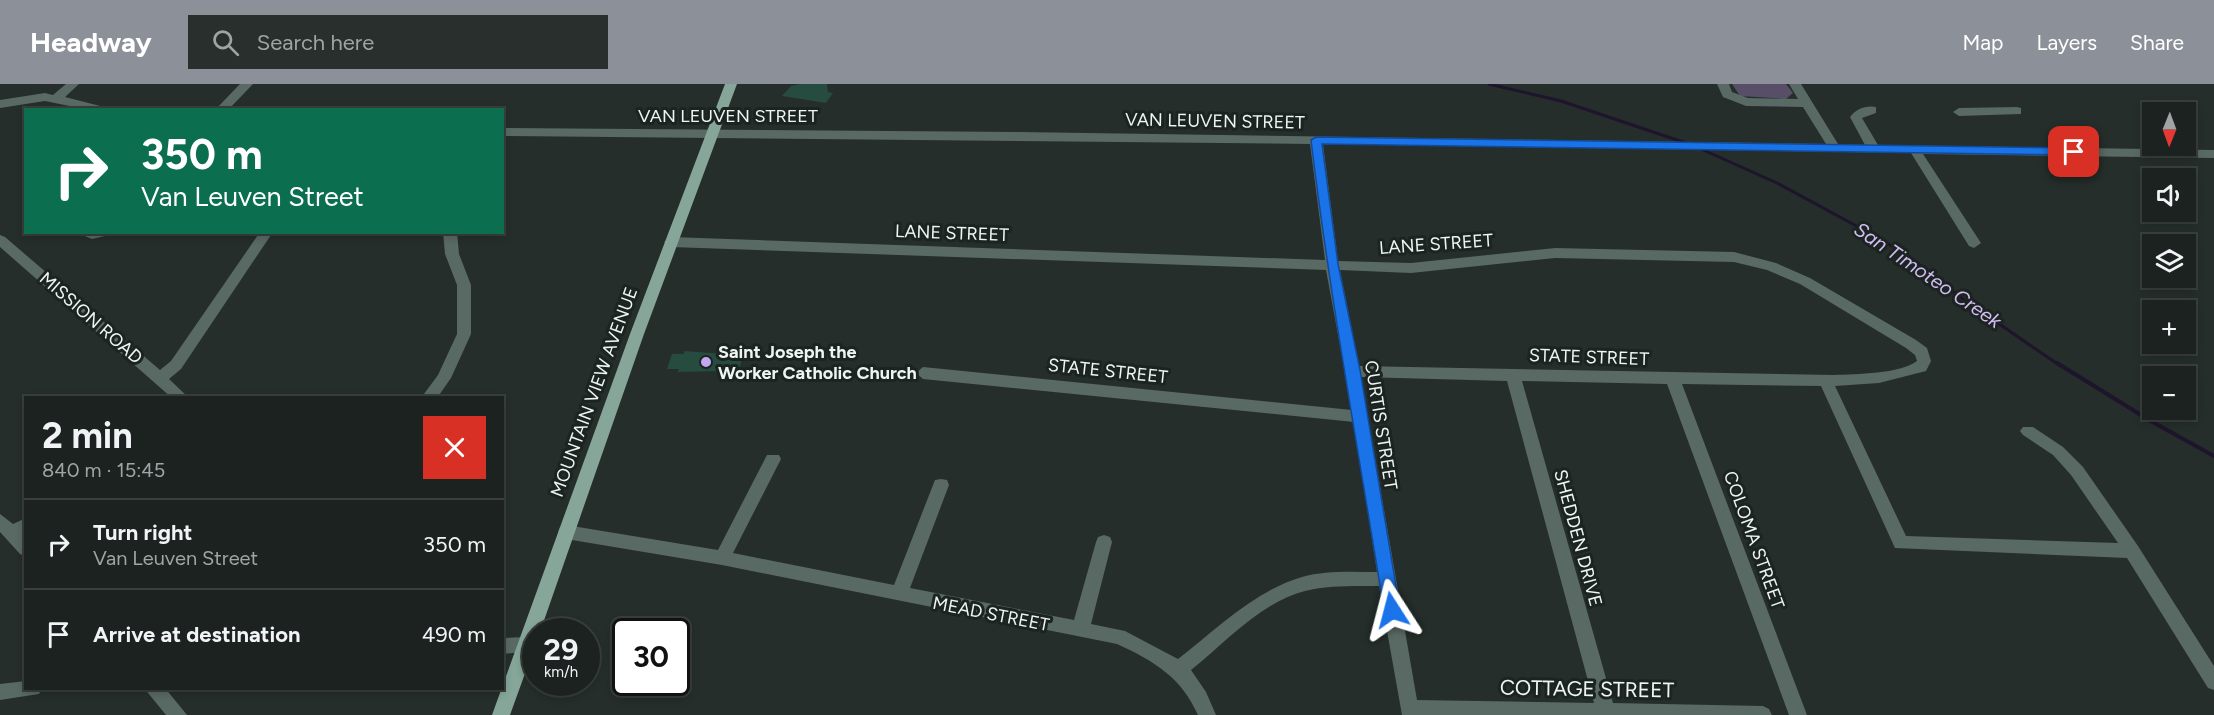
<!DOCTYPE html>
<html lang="en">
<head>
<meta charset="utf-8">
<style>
	:root { --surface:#1c2220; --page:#292f2d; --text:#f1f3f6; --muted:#a0a4a5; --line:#3a3f3e; --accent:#8c9099 }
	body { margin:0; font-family:Figtree,sans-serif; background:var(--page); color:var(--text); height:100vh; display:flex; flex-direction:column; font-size:22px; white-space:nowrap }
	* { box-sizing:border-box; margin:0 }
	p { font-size:20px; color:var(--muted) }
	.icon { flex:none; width:33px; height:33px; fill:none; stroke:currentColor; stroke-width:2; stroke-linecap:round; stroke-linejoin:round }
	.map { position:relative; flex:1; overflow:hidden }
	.panel { position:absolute; left:24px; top:312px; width:480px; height:294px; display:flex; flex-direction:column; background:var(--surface); border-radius:0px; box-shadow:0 3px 9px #0003,0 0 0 2px var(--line) }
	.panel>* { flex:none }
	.guide { position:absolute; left:24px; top:24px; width:480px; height:126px; border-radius:0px; box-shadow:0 3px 9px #0003,0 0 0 2px var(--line); background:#0b6e4f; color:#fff; overflow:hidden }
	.needle { width:39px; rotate:181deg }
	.tools { position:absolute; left:2142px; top:18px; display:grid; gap:12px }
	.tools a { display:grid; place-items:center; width:54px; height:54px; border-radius:0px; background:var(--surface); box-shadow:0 3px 9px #0003,0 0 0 2px var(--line); font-size:30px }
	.speed { position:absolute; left:522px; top:534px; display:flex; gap:12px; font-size:30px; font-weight:700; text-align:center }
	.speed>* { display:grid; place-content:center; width:78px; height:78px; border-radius:50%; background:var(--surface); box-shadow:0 3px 9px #0003,0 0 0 2px var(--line); line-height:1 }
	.speed small { font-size:15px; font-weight:400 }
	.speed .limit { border:3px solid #111; border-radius:9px; background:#fff; color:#111 }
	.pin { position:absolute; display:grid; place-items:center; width:51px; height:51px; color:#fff; margin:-26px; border-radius:12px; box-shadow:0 3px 9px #0006 }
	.me { position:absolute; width:66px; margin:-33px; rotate:351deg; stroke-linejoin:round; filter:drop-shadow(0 0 4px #0008) }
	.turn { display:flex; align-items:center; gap:21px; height:126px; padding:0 18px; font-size:27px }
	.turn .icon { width:78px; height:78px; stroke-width:2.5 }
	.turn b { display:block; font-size:42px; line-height:51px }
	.round { display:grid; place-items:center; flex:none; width:63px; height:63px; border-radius:0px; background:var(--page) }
	.summary { display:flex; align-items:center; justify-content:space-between; height:102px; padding:0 18px }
	h1 { font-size:36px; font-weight:700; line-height:45px }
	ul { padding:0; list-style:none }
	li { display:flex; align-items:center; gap:18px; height:90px; padding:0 18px; border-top:2px solid var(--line) }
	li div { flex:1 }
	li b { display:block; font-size:22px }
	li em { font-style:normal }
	header { display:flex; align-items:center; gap:36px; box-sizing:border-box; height:84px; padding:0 30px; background:var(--accent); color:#fff }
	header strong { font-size:28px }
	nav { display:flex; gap:33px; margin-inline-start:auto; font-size:21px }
	.search { width:420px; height:54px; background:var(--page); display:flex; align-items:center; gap:15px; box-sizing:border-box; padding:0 21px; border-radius:0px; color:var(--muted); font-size:22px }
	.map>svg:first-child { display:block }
	.green { fill:#584e68 }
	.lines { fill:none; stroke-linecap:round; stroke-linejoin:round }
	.stream-far1 { stroke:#1e142c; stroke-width:3 }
	.stream { stroke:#1e142c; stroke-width:4 }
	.building { fill:#264b3f }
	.minor { fill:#596963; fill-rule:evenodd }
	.major { fill:#85a699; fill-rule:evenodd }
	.route { fill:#1a73e8; stroke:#114b97; stroke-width:1.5 }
	.poi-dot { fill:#c4a7f1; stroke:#1b2421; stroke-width:2 }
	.labels { text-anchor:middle; stroke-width:6; stroke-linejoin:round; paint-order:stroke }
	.street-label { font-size:18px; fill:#eff5f2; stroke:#1b2421 }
	.poi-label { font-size:18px; font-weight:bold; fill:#eff5f2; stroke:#1b2421; text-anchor:start }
	.water-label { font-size:20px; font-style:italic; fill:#d2bdf4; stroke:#1b2421 }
	.near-street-label { font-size:21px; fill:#eff5f2; stroke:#1b2421 }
</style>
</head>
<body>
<header>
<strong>Headway</strong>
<div class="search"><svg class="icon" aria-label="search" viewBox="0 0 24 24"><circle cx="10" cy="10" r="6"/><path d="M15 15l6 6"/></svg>Search here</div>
<nav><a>Map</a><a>Layers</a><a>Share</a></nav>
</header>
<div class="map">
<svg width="2214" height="631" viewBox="0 0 2214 631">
	<rect width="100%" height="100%" fill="#252e2a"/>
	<path class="green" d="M 1732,0 L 1786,0 L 1793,9 L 1786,15 L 1740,12 Z"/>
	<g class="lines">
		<g class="stream-far1">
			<path d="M 1489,0 L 1561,17 L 1689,60"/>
			<path d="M 1701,65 L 1777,99 L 1875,152 L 1907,171 L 1960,213 L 2059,281"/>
		</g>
		<path class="stream" d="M 2057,279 L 2149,336 L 2214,372"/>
	</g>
	<g class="building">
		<path d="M 800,0 L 827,0 L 828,8 L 833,9 L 826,19 L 782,12 L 791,2 Z"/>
		<path d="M 726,266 L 744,266 L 738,291 L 720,291 L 721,287 L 678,288 L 679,285 L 667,285 L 672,270 L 683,270 L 685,267 L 725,270 Z"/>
	</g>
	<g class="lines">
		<g class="minor">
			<path d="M 66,0 L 79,0 L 65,13 L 116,26 L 89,26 L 45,17 L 0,24 L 0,16 L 45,9 L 53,11 Z"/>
			<path d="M 240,0 L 253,0 L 228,26 L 215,26 Z"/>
			<path d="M 1717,0 L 1729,0 L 1732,8 L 1748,14 L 1798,15 L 1789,0 L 1801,0 L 1838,60 L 1865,61 L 1850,33 C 1856,25 1866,21 1876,23 L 1876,29 L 1862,34 L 1878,61 L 2214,66 L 2214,74 L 1923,70 L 1981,159 L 1974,164 L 1969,162 L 1911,69 L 1323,60 L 1338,177 L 1411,179 L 1555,164 L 1734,168 L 1776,179 L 1810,194 L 1916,256 L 1927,264 L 1931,277 L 1926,287 L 1879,299 L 1835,302 L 1906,452 L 2118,459 L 2071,391 L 2053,371 L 2023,351 L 2020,347 L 2023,343 L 2033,343 L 2063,363 L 2083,383 L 2138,462 L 2214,582 L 2214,606 L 2208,604 L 2127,474 L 1895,464 L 1821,302 L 1682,300 L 1807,631 L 1789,631 L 1667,300 L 1522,297 L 1613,619 L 1763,622 L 1769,625 L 1772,631 L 1402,631 L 1379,502 C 1355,502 1329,501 1305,507 C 1261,518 1225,559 1191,586 L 1206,608 L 1216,631 L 1198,631 C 1181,593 1154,577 1117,560 L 722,481 L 566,455 L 560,453 L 558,448 L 560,443 L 566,441 L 718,466 L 767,371 L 779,371 L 781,375 L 733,469 L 894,501 L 933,401 L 935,396 L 941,395 L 947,396 L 949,401 L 910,504 L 1074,536 L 1096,458 L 1098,453 L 1104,451 L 1110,453 L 1112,458 L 1091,540 L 1125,547 L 1178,575 C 1217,545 1254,507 1302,493 C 1326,486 1353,488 1377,488 L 1354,338 L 923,295 L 916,289 L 923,283 L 1352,326 L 1326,186 L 671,163 L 664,158 L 671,153 L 1325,176 L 1310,60 L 502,52 L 502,44 L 1020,48 L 1826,60 L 1803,23 L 1746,22 L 1723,13 ZM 1555,174 L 1734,178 L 1767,186 L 1800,200 L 1906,264 L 1915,271 L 1917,277 C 1900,290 1856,290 1834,291 L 1359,282 L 1340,186 L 1411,189 ZM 1361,293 L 1507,297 L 1594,619 L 1417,616 Z"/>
			<path d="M 2017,23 L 2021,24 L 2021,30 L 1959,32 L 1953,28 L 1959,24 Z"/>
			<path d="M 75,148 L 110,148 L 109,151 L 92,155 Z"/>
			<path d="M 260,148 L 273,148 L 181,285 L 169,295 L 189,314 L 172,314 L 0,163 L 0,151 L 5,153 L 160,286 L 171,277 Z"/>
			<path d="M 443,148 L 457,148 L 459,170 L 471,201 L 471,250 L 451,294 L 437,314 L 421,314 L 438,291 L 457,250 L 457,201 L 445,170 Z"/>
			<path d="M 0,430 L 13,440 L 26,434 L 26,449 L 23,451 L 26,453 L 26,472 L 20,470 L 0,448 Z"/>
			<path d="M 526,553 L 532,555 L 535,561 L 532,567 L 502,570 L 502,554 Z"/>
			<path d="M 26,597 L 26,604 L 42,604 L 39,610 L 0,616 L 0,600 Z"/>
			<path d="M 144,604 L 165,604 L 187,631 L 166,631 Z"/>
		</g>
		<path class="major" d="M 725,0 L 737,0 L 644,250 L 540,548 L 536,548 L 536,559 L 510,631 L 492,631 L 630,250 Z"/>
	</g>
	<path class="route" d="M 1316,53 L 2074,64 L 2079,68 L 2074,71 L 1322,60 L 1338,180 L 1360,286 L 1400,526 L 1397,531 L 1392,533 L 1386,531 L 1384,526 C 1359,370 1330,214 1311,56 Z"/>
	<circle class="poi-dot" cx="706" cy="278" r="6"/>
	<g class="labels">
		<g class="street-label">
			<text x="728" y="38">VAN LEUVEN STREET</text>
			<text transform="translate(1215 37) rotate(1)" y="6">VAN LEUVEN STREET</text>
			<text transform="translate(952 149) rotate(2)" y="6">LANE STREET</text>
			<text transform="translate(1436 160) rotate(-4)" y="6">LANE STREET</text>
			<text transform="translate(91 234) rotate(41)" y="6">MISSION ROAD</text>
			<text transform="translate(1589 273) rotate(2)" y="6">STATE STREET</text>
			<text transform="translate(1108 287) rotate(6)" y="6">STATE STREET</text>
			<text transform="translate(594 308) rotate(-70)" y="6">MOUNTAIN VIEW AVENUE</text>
			<text transform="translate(1381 341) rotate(81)" y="6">CURTIS STREET</text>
			<text transform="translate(1578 454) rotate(75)" y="6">SHEDDEN DRIVE</text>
			<text transform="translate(1754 456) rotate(70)" y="6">COLOMA STREET</text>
			<text transform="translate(991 530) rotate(11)" y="6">MEAD STREET</text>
		</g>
		<g class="poi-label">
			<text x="718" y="274">Saint Joseph the<tspan x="718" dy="21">Worker Catholic Church</tspan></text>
		</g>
		<g class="water-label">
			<text transform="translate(1928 191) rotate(34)" y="7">San Timoteo Creek</text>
		</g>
		<g class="near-street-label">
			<text transform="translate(1587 605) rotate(1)" y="7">COTTAGE STREET</text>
		</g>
	</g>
</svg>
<div class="tools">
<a><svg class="needle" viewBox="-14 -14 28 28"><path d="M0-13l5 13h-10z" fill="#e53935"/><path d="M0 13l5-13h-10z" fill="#a0a4a5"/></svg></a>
<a><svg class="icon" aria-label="sound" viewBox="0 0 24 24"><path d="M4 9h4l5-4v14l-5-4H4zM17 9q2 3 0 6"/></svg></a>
<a><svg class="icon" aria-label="layers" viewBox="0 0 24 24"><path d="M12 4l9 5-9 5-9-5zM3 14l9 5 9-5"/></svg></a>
<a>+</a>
<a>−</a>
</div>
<div class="speed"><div>29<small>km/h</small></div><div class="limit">30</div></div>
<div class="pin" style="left:2074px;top:68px;background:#d93025"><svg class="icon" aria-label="arrive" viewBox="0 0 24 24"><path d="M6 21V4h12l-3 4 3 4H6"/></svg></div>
<svg class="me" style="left:1392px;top:526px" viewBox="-20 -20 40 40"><path d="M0-17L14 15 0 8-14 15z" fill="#1a73e8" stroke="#fff" stroke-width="4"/></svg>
<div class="guide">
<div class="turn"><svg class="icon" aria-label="right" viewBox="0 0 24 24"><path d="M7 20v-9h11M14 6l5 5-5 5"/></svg><div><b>350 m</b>Van Leuven Street</div></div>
</div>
<section class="panel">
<div class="summary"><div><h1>2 min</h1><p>840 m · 15:45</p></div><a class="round" style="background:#d93025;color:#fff"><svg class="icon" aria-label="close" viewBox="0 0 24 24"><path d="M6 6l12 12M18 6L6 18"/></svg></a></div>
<ul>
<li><svg class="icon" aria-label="right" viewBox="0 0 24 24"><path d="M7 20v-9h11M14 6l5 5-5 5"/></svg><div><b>Turn right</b><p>Van Leuven Street</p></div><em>350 m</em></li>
<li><svg class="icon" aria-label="arrive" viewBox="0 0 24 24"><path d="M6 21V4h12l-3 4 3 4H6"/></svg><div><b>Arrive at destination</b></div><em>490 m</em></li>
</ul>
</section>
</div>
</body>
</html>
